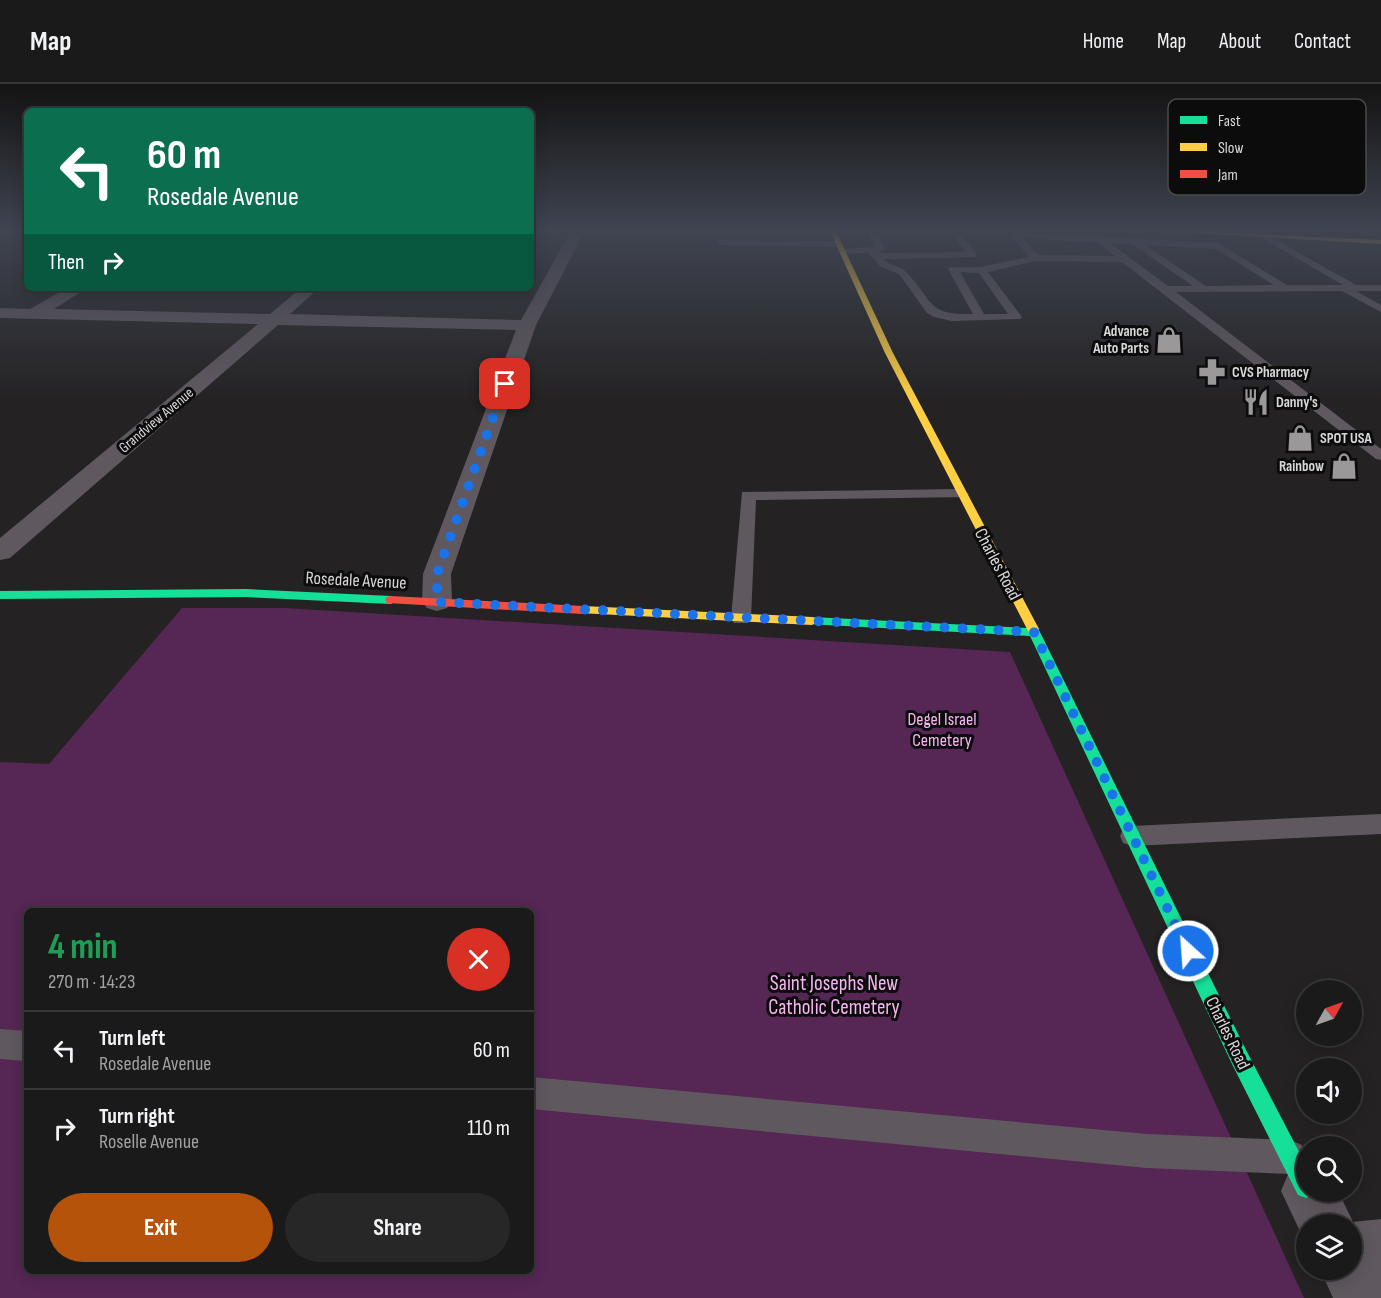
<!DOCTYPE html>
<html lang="en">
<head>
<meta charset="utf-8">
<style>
	:root { --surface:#1b1a1a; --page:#282727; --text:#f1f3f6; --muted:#a0a1a2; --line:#393839; --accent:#b45309 }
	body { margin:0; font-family:"Sofia Sans Condensed",sans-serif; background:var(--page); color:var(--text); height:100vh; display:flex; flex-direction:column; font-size:22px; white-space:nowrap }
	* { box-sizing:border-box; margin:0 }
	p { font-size:20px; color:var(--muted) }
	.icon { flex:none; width:33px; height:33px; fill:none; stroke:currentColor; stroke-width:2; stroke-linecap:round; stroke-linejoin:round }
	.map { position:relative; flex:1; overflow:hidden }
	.side { position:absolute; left:24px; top:824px; width:510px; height:366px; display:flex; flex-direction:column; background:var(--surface); border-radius:9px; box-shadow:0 3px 15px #0003,0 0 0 2px var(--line) }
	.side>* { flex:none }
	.top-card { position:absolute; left:24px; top:24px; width:510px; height:183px; border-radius:9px; box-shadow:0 3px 15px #0003,0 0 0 2px var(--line); background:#0b6e4f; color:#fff; overflow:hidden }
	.needle { width:39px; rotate:50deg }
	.controls { position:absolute; left:1296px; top:896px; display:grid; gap:12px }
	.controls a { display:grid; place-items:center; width:66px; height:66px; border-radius:50%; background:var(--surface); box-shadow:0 3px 15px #0003,0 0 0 2px var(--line); font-size:30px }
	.pin { position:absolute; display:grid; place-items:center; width:51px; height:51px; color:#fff; margin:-26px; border-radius:12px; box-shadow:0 3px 9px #0006 }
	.me { position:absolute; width:66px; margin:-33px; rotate:334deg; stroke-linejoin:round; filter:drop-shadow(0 0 4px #0008) }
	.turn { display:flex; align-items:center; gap:21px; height:126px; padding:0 24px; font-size:27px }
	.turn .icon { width:78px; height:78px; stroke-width:2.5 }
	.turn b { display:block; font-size:42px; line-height:51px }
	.then { display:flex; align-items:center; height:57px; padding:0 24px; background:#0003; gap:12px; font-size:22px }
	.round { display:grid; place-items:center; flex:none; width:63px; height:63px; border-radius:32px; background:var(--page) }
	.head { display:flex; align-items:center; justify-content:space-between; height:102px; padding:0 24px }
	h1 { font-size:36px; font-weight:700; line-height:45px; color:#1e9e55 }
	.cta { display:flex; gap:12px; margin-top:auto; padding:12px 24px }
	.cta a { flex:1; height:69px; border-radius:36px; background:var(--accent); color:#fff; font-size:24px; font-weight:700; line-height:69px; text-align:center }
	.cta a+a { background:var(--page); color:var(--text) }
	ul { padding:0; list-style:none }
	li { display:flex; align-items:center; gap:18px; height:78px; padding:0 24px; border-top:2px solid var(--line) }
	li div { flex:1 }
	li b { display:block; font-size:22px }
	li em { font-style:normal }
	header { display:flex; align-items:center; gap:36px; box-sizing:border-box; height:84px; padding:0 30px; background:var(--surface); border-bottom:2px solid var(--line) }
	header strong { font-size:28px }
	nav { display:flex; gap:33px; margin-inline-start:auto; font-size:21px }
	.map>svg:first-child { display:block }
	.green { fill:#562654; fill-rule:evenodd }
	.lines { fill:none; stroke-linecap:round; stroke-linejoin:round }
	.lane { fill:#60585f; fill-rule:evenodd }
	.street { fill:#60585f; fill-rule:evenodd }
	.fast { fill:#16e098; fill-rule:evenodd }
	.slow { fill:#ffcf43; fill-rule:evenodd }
	.jam { fill:#f24e42; fill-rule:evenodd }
	.route { stroke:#1a73e8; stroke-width:10; stroke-dasharray:0 18 }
	.labels { text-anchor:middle; stroke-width:6; stroke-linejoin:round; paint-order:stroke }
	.far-poi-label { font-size:15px; font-weight:bold; fill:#d9d7d9; stroke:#0d0c0d; text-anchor:start }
	.far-street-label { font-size:15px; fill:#d9d7d9; stroke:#0d0c0d }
	.street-label { font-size:18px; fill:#d9d7d9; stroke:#0d0c0d }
	.park-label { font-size:18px; fill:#f8b5f3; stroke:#0d0c0d }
	.near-park-label { font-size:21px; fill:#f8b5f3; stroke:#0d0c0d }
	.key { fill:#0d0c0d; stroke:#4a494a; stroke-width:1.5 }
	.key-label { font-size:16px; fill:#d9d7d9 }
</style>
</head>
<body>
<header>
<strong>Map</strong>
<nav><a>Home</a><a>Map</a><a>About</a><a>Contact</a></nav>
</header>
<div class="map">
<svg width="1381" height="1214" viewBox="0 0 1381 1214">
	<rect width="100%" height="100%" fill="#242223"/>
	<path class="green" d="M 182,524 L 285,524 L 1010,568 L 1304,1214 L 0,1214 L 0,678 L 49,680 ZM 27,826 L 531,826 L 531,1186 L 27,1186 Z"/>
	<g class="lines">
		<g class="lane">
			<path d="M 868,147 L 876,147 L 885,165 L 878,169 L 966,168 L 949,147 L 958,147 L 976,169 L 976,173 L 883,175 C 890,182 901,182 907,189 C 935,219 927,231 973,230 L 948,185 L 950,183 L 980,183 L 1029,173 L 1011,151 L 1015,148 L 1218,159 L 1287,201 L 1343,201 L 1250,147 L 1260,147 L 1356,201 L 1381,201 L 1381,207 L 1356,207 L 1381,221 L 1381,228 L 1342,207 L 1176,208 L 1381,365 L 1381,376 L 1376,375 L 1122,178 L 1035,177 L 988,188 L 1022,233 L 1020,235 L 952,237 L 934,233 L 927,229 L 899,190 L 880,182 L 868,169 L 840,170 L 840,166 L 843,165 L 874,163 ZM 1022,154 L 1099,159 L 1115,172 L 1038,171 ZM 1110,159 L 1132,160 L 1193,202 L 1168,202 ZM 1145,161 L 1216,165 L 1274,201 L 1206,202 ZM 960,188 L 979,189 L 1008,230 L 984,230 Z"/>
			<path d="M 721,156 L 839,157 L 844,160 L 839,163 L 718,161 L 718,157 Z"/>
			<path d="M 961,405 L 969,410 L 967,413 L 756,416 L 751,535 L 748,539 L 734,539 L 731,535 L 742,408 Z"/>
			<path d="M 1381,730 L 1381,750 L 1132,762 L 1123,759 L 1120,752 L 1123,745 L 1132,742 Z"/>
			<path d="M 0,945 L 27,947 L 27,977 L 0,975 Z"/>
			<path d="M 531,993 L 1147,1050 L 1290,1056 L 1302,1061 L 1306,1074 L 1302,1085 L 1290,1090 L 1147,1084 L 531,1025 Z"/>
		</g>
		<g class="street">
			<path d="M 571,147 L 585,147 L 536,241 L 451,490 L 452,518 L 447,524 L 437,527 L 427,524 L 422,518 L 423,490 L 516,246 L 278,241 L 10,474 L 0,476 L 0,454 L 258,240 L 0,234 L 0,224 L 30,225 L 67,204 L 87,204 L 54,225 L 270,230 L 301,204 L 319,204 L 290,230 L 521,236 Z"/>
			<path d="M 1306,1081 L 1306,1107 L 1338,1107 L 1353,1138 L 1381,1135 L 1381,1214 L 1333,1214 L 1320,1185 L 1352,1185 L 1352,1140 L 1306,1140 L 1306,1160 L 1281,1107 L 1289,1088 Z"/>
		</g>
		<g class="fast">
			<path d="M 246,505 L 391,512 L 397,516 L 391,520 L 246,513 L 0,515 L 0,507 Z"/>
			<path d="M 812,533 L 1028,544 L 1033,541 L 1037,542 L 1246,966 L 1306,1081 L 1306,1107 L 1315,1107 L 1314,1111 L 1306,1114 L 1298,1111 L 1232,980 L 1030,552 L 808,540 L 806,537 Z"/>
		</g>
		<g class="slow">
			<path d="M 830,147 L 836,147 L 893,269 L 1039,545 L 1037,548 L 1029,548 L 1027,545 L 885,269 Z"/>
			<path d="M 1190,147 L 1381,156 L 1381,160 L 1193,149 Z"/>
			<path d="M 583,522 L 812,533 L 818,537 L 812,541 L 579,529 L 577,526 L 579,523 Z"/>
		</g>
		<path class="jam" d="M 391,512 L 583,522 L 589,526 L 583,530 L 387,519 L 385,516 L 387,513 Z"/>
	</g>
	<linearGradient id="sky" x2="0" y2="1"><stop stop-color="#141313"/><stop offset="0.46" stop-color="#3f4450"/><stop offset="1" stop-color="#3f4450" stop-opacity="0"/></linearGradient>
	<rect width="1381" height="317" fill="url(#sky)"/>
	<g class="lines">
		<path class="route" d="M 505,300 L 437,490 L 437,518 L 1034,548 L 1188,867"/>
	</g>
	<defs>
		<symbol id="shop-bare" viewBox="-9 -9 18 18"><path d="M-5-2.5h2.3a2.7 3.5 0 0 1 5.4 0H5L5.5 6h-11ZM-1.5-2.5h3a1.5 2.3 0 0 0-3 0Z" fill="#9a9899" stroke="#0d0c0d" stroke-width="2.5" paint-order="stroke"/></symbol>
		<symbol id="pharmacy-bare" viewBox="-9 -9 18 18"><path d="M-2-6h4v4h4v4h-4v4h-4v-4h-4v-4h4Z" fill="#9a9899" stroke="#0d0c0d" stroke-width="2.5" paint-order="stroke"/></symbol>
		<symbol id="restaurant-bare" viewBox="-9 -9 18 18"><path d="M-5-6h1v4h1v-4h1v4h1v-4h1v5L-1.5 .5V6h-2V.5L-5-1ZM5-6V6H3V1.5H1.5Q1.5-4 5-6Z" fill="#9a9899" stroke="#0d0c0d" stroke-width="2.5" paint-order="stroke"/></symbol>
	</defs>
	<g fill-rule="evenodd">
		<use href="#shop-bare" x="1150" y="237" width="38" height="38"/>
		<use href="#pharmacy-bare" x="1193" y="269" width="38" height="38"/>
		<use href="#restaurant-bare" x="1237" y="299" width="38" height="38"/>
		<use href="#shop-bare" x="1281" y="335" width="38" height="38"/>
		<use href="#shop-bare" x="1325" y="363" width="38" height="38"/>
	</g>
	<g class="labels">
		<g class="far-poi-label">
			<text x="1149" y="252" text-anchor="end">Advance<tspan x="1149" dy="17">Auto Parts</tspan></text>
			<text x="1232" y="293">CVS Pharmacy</text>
			<text x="1276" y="323">Danny's</text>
			<text x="1320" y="359">SPOT USA</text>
			<text x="1324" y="387" text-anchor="end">Rainbow</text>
		</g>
		<g class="far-street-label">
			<text transform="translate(156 336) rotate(-40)" y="5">Grandview Avenue</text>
		</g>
		<g class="street-label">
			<text transform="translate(998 480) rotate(62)" y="6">Charles Road</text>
			<text transform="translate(356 496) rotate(3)" y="6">Rosedale Avenue</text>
			<text transform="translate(1228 949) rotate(64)" y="6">Charles Road</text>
		</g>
		<g class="park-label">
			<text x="942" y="641">Degel Israel<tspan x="942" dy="21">Cemetery</tspan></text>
		</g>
		<g class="near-park-label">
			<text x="834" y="906">Saint Josephs New<tspan x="834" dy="24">Catholic Cemetery</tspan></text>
		</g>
	</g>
	<rect x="1168" y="15" width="198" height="96" rx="9" class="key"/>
	<rect x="1180" y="32" width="27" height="8" fill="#16e098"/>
	<rect x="1180" y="59" width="27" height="8" fill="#ffcf43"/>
	<rect x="1180" y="86" width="27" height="8" fill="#f24e42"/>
	<g class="key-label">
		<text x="1218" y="42">Fast</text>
		<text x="1218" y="69">Slow</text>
		<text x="1218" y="96">Jam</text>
	</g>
</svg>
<div class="controls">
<a><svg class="needle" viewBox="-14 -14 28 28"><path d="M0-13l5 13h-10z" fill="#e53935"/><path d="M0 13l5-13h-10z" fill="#a0a1a2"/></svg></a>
<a><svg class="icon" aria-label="sound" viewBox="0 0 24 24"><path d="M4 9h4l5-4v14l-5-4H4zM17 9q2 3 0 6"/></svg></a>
<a><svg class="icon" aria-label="search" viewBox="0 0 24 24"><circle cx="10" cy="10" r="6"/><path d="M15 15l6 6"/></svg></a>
<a><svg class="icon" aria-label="layers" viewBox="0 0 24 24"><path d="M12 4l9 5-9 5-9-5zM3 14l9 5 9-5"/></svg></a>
</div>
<div class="pin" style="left:505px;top:300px;background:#d93025"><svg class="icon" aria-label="arrive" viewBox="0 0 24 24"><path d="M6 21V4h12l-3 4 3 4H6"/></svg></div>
<svg class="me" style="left:1188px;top:867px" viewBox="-20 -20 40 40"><circle r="17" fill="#1a73e8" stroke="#fff" stroke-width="3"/><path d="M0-11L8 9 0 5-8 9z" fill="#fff"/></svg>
<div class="top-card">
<div class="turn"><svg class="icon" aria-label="left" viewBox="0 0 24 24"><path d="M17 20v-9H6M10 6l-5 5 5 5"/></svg><div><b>60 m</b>Rosedale Avenue</div></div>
<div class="then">Then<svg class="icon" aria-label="right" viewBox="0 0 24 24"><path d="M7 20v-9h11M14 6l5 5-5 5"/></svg></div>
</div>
<section class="side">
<div class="head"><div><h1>4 min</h1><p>270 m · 14:23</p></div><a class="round" style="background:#d93025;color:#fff"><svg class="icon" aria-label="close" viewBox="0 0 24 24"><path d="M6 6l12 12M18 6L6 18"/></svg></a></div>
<ul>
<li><svg class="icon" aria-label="left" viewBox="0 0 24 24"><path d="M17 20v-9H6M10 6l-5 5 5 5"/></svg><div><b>Turn left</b><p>Rosedale Avenue</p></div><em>60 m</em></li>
<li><svg class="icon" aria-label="right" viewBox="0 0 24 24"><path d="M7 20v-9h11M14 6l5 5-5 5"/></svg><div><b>Turn right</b><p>Roselle Avenue</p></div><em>110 m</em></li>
</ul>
<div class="cta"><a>Exit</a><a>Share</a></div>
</section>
</div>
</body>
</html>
